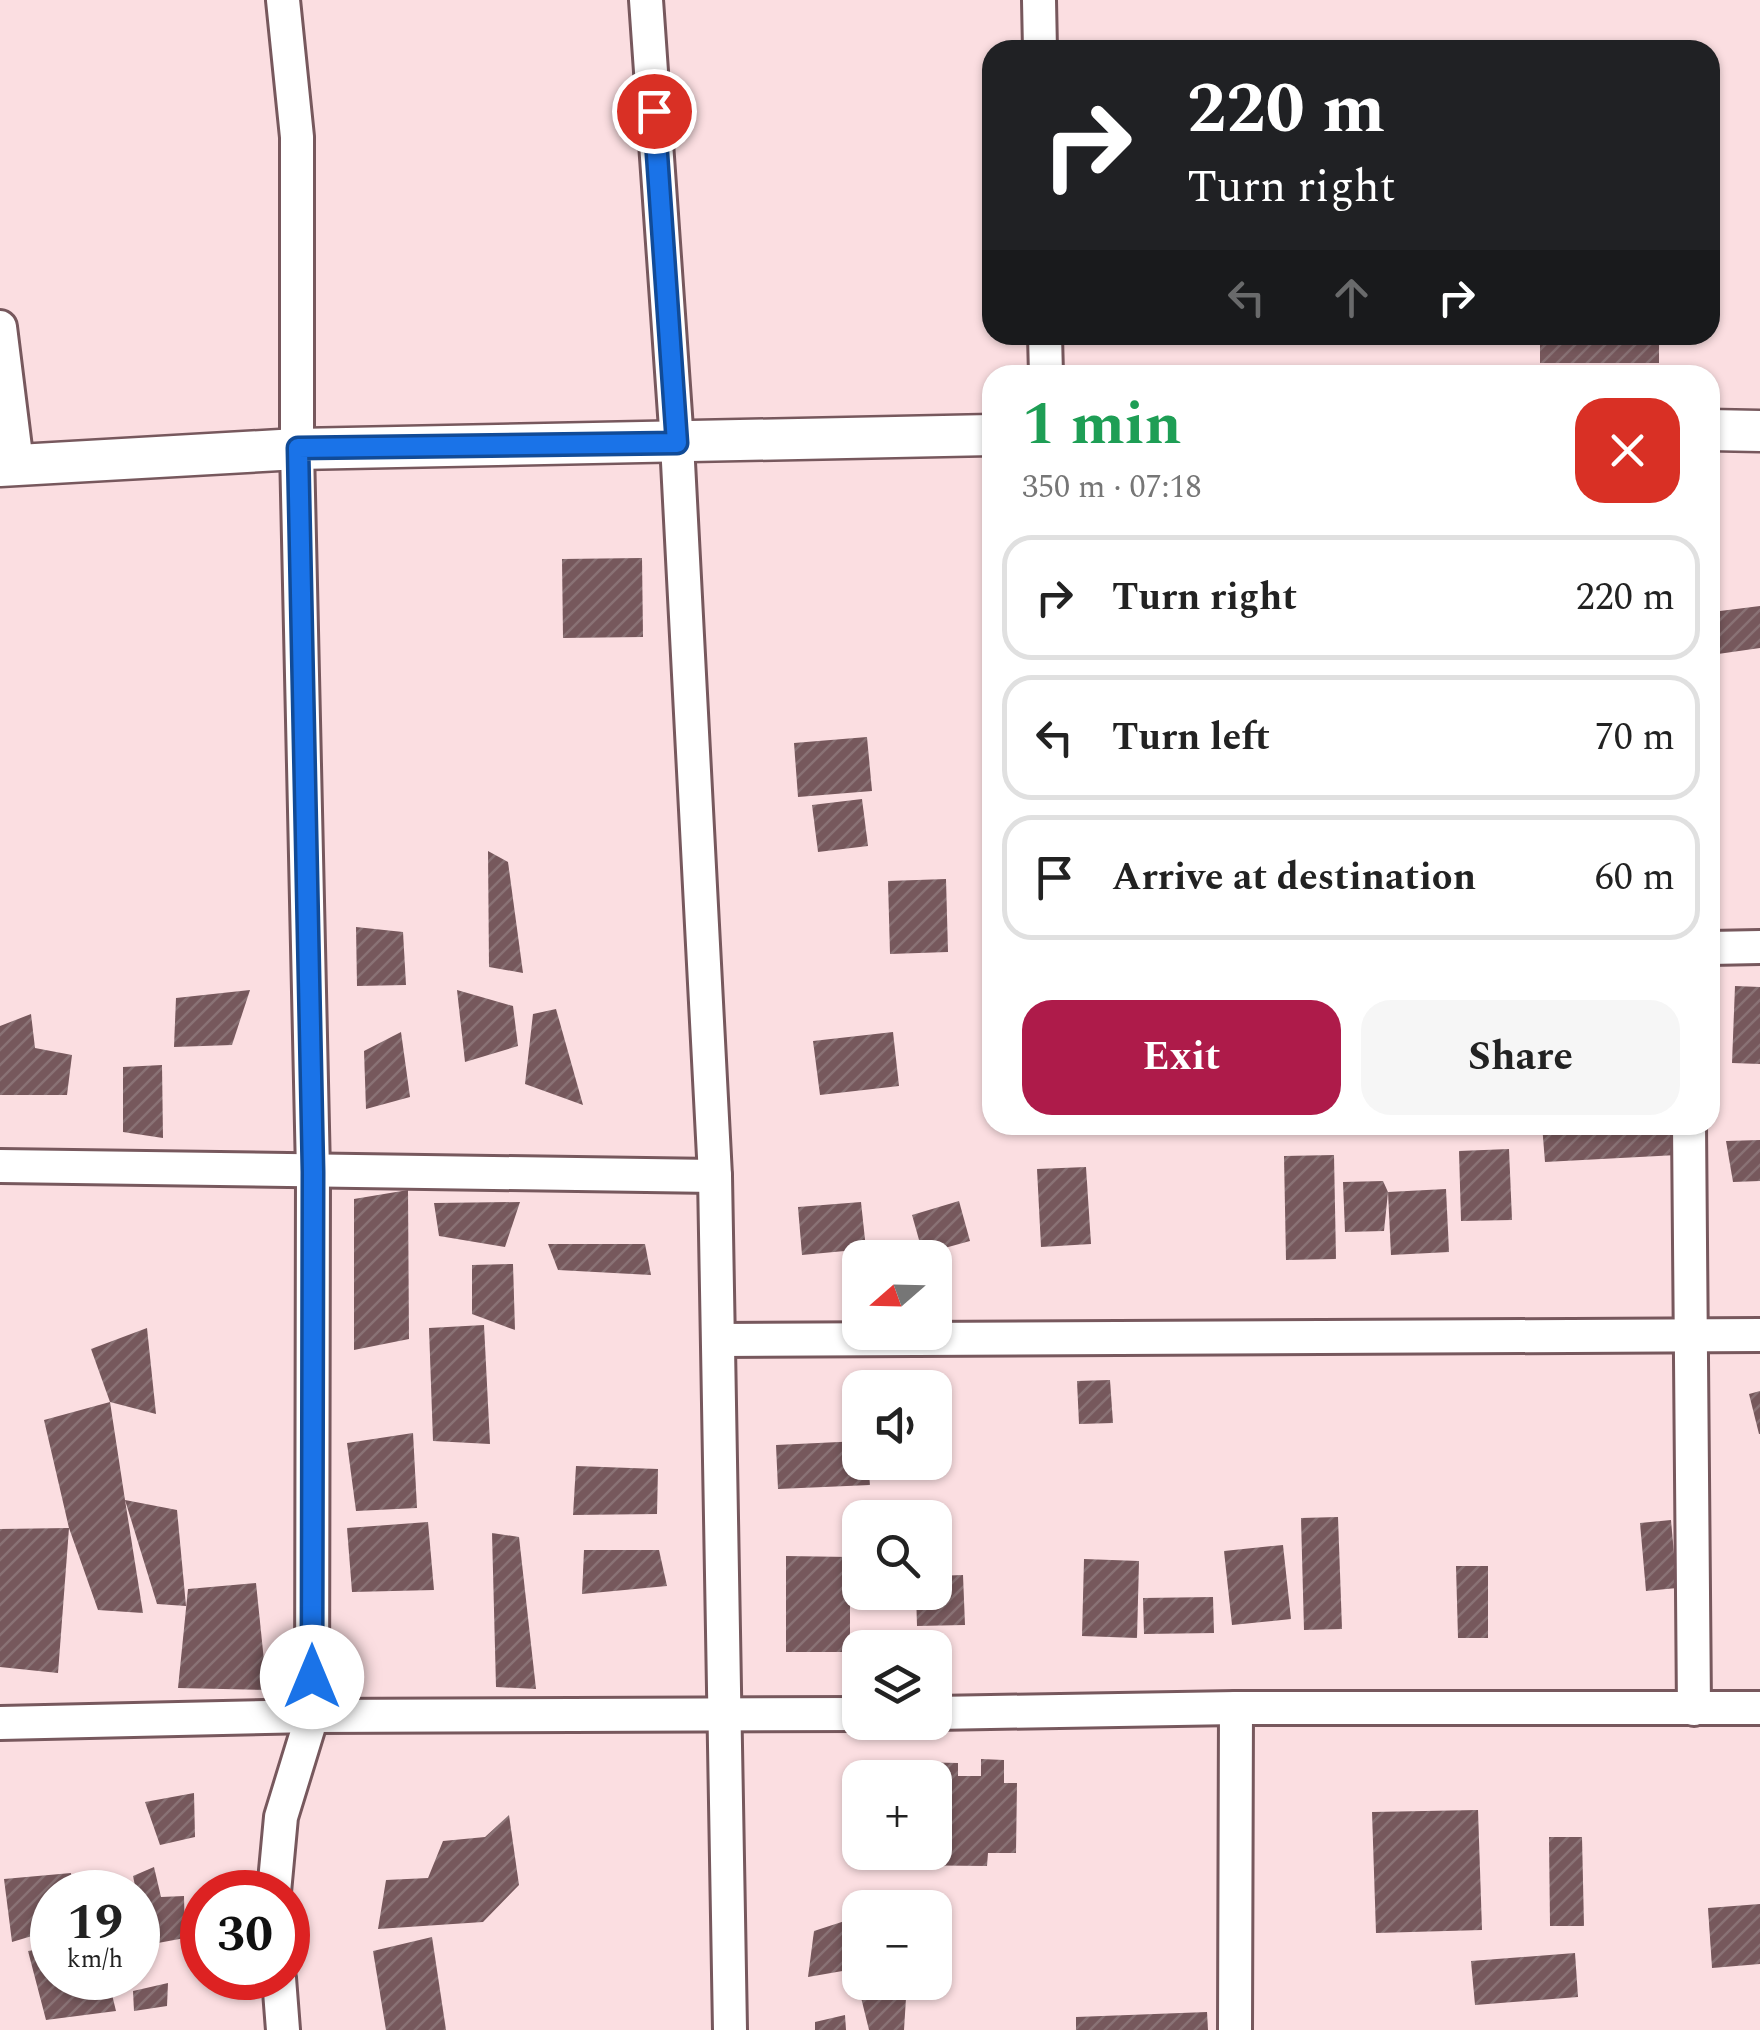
<!DOCTYPE html>
<html lang="en">
<head>
<meta charset="utf-8">
<style>
	:root { --surface:#fff; --page:#f6f6f6; --text:#222; --muted:#767676; --line:#e0e0e0; --accent:#ae1b4a }
	body { margin:0; font-family:Spectral,serif; background:var(--page); color:var(--text); height:100vh; display:flex; flex-direction:column; font-size:38px; white-space:nowrap }
	* { box-sizing:border-box; margin:0 }
	p { font-size:32px; color:var(--muted) }
	.icon { flex:none; width:55px; height:55px; fill:none; stroke:currentColor; stroke-width:2; stroke-linecap:round; stroke-linejoin:round }
	.map { position:relative; flex:1; overflow:hidden }
	.sheet { position:absolute; left:982px; top:365px; width:738px; height:770px; display:flex; flex-direction:column; background:var(--surface); border-radius:30px; box-shadow:0 2px 8px #0004 }
	.sheet>* { flex:none }
	.banner { position:absolute; left:982px; top:40px; width:738px; height:305px; border-radius:30px; box-shadow:0 2px 8px #0004; background:#202124; color:#fff; overflow:hidden }
	.needle { width:65px; rotate:250deg }
	.tools { position:absolute; left:842px; top:1240px; display:grid; gap:20px }
	.tools a { display:grid; place-items:center; width:110px; height:110px; border-radius:20px; background:var(--surface); box-shadow:0 2px 8px #0004; font-size:50px }
	.speed { position:absolute; left:30px; top:1870px; display:flex; gap:20px; font-size:50px; font-weight:700; text-align:center }
	.speed>* { display:grid; place-content:center; width:130px; height:130px; border-radius:50%; background:var(--surface); box-shadow:0 2px 8px #0004; line-height:1 }
	.speed small { font-size:25px; font-weight:400 }
	.speed .limit { border:15px solid #d22; background:#fff; color:#111 }
	.pin { position:absolute; display:grid; place-items:center; width:85px; height:85px; color:#fff; margin:-42px; border:5px solid #fff; border-radius:50%; box-shadow:0 2px 10px #0007 }
	.me { position:absolute; width:110px; margin:-55px; rotate:0deg; stroke-linejoin:round; filter:drop-shadow(0 0 8px #0008) }
	.turn { display:flex; align-items:center; gap:35px; height:210px; padding:0 40px; font-size:45px }
	.turn .icon { width:130px; height:130px; stroke-width:2.5 }
	.turn b { display:block; font-size:70px; line-height:85px }
	.lanes { display:flex; align-items:center; height:95px; padding:0 40px; background:#0003; justify-content:center; gap:50px; direction:ltr }
	.lanes .off { opacity:.35 }
	.round { display:grid; place-items:center; flex:none; width:105px; height:105px; border-radius:30px; background:var(--page) }
	.headline { display:flex; align-items:center; justify-content:space-between; height:170px; padding:0 40px }
	h1 { font-size:60px; font-weight:700; line-height:75px; color:#1e9e55 }
	.button { display:flex; gap:20px; margin-top:auto; padding:20px 40px }
	.button a { flex:1; height:115px; border-radius:30px; background:var(--accent); color:#fff; font-size:40px; font-weight:700; line-height:115px; text-align:center }
	.button a+a { background:var(--page); color:var(--text) }
	ul { padding:0; list-style:none }
	li { display:flex; align-items:center; gap:30px; height:125px; margin:0 20px 15px; padding:0 20px; border:5px solid var(--line); border-radius:30px }
	li div { flex:1 }
	li b { display:block; font-size:38px }
	li em { font-style:normal }
	.map>svg:first-child { display:block }
	.building { fill:url(#building-hatch) }
	.lines { fill:none; stroke-linecap:round; stroke-linejoin:round }
	.minor-casing { stroke:#77585d; stroke-width:38 }
	.tertiary-casing { stroke:#77585d; stroke-width:45 }
	.minor { stroke:#fff; stroke-width:32 }
	.tertiary { stroke:#fff; stroke-width:40 }
	.route-casing { stroke:#114b97; stroke-width:25 }
	.route { stroke:#1a73e8; stroke-width:18 }
</style>
</head>
<body>
<div class="map">
<svg width="1760" height="2030" viewBox="0 0 1760 2030">
	<defs>
		<pattern id="building-hatch" width="6" height="6" patternUnits="userSpaceOnUse" patternTransform="scale(2.5)"><rect width="6" height="6" fill="#76585c"/><path d="M-1 1l2-2M0 6l6-6M5 7l2-2" fill="none" stroke="#897275"/></pattern>
	</defs>
	<rect width="100%" height="100%" fill="#fbdee1"/>
	<g class="building">
		<rect x="1540" y="335" width="119" height="28"/>
		<path d="M 642,558 L 643,637 L 563,638 L 562,559 Z"/>
		<path d="M 1760,606 L 1760,648 L 1718,654 L 1712,612 Z"/>
		<path d="M 867,737 L 872,791 L 798,797 L 794,743 Z"/>
		<path d="M 862,799 L 868,846 L 818,852 L 812,805 Z"/>
		<path d="M 488,851 L 508,862 L 523,973 L 489,967 Z"/>
		<path d="M 946,879 L 948,952 L 890,954 L 888,881 Z"/>
		<path d="M 356,927 L 403,932 L 406,985 L 357,986 Z"/>
		<path d="M 1735,986 L 1760,987 L 1760,1064 L 1732,1063 Z"/>
		<path d="M 250,990 L 232,1045 L 174,1047 L 176,998 Z"/>
		<path d="M 457,990 L 513,1006 L 518,1046 L 465,1062 Z"/>
		<path d="M 556,1009 L 583,1105 L 525,1084 L 533,1014 Z"/>
		<path d="M 31,1014 L 35,1048 L 72,1055 L 67,1095 L 0,1095 L 0,1026 Z"/>
		<path d="M 401,1032 L 410,1097 L 366,1109 L 364,1051 Z"/>
		<path d="M 893,1032 L 899,1086 L 820,1095 L 813,1041 Z"/>
		<path d="M 162,1065 L 163,1138 L 123,1132 L 123,1067 Z"/>
		<path d="M 1542,1125 L 1676,1125 L 1677,1155 L 1545,1162 Z"/>
		<path d="M 1760,1140 L 1760,1181 L 1733,1182 L 1726,1141 Z"/>
		<path d="M 1509,1149 L 1512,1220 L 1461,1221 L 1459,1151 Z"/>
		<path d="M 1334,1155 L 1336,1259 L 1286,1260 L 1284,1156 Z"/>
		<path d="M 1086,1167 L 1091,1244 L 1041,1247 L 1037,1169 Z"/>
		<path d="M 1383,1181 L 1388,1192 L 1384,1231 L 1345,1232 L 1343,1182 Z"/>
		<path d="M 1446,1189 L 1449,1252 L 1391,1255 L 1388,1192 Z"/>
		<path d="M 408,1190 L 409,1339 L 354,1350 L 354,1199 Z"/>
		<path d="M 959,1201 L 970,1241 L 923,1254 L 912,1215 Z"/>
		<path d="M 520,1202 L 505,1247 L 439,1236 L 434,1203 Z"/>
		<path d="M 861,1202 L 866,1249 L 802,1255 L 798,1207 Z"/>
		<path d="M 548,1244 L 645,1244 L 651,1275 L 558,1270 Z"/>
		<path d="M 513,1264 L 515,1330 L 472,1314 L 472,1265 Z"/>
		<path d="M 484,1325 L 490,1444 L 433,1441 L 429,1328 Z"/>
		<path d="M 147,1328 L 156,1414 L 110,1402 L 91,1349 Z"/>
		<path d="M 1110,1380 L 1113,1423 L 1079,1424 L 1077,1381 Z"/>
		<path d="M 1760,1391 L 1760,1434 L 1759,1434 L 1749,1394 Z"/>
		<path d="M 110,1402 L 125,1500 L 177,1510 L 186,1606 L 157,1604 L 125,1500 L 143,1613 L 98,1610 L 69,1528 L 44,1420 Z"/>
		<path d="M 413,1433 L 417,1508 L 356,1511 L 347,1443 Z"/>
		<path d="M 860,1441 L 860,1462 L 868,1462 L 870,1485 L 778,1489 L 776,1445 Z"/>
		<path d="M 576,1466 L 658,1469 L 657,1514 L 573,1515 Z"/>
		<path d="M 1338,1517 L 1342,1629 L 1304,1630 L 1301,1518 Z"/>
		<path d="M 1671,1520 L 1677,1588 L 1646,1591 L 1640,1523 Z"/>
		<path d="M 428,1522 L 434,1590 L 352,1592 L 347,1528 Z"/>
		<path d="M 69,1528 L 58,1673 L 0,1667 L 0,1529 Z"/>
		<path d="M 492,1533 L 519,1537 L 536,1689 L 496,1687 Z"/>
		<path d="M 1283,1545 L 1291,1619 L 1232,1625 L 1224,1551 Z"/>
		<path d="M 584,1550 L 659,1550 L 667,1586 L 582,1594 Z"/>
		<path d="M 786,1556 L 850,1557 L 850,1652 L 786,1652 Z"/>
		<path d="M 1084,1559 L 1139,1561 L 1137,1638 L 1082,1636 Z"/>
		<path d="M 1456,1566 L 1488,1566 L 1488,1638 L 1458,1638 Z"/>
		<path d="M 963,1575 L 965,1625 L 917,1626 L 916,1592 L 935,1592 L 935,1576 Z"/>
		<path d="M 256,1583 L 267,1690 L 178,1688 L 188,1589 Z"/>
		<path d="M 1213,1597 L 1214,1633 L 1144,1634 L 1143,1598 Z"/>
		<path d="M 981,1759 L 1004,1760 L 1004,1783 L 1017,1783 L 1016,1853 L 988,1853 L 987,1866 L 888,1865 L 888,1852 L 935,1852 L 935,1778 L 914,1778 L 914,1762 L 958,1763 L 958,1776 L 981,1776 Z"/>
		<path d="M 194,1793 L 195,1837 L 160,1845 L 145,1802 Z"/>
		<path d="M 1478,1810 L 1482,1930 L 1376,1933 L 1372,1812 Z"/>
		<path d="M 509,1815 L 519,1885 L 483,1922 L 378,1929 L 386,1880 L 428,1878 L 443,1841 L 485,1837 Z"/>
		<path d="M 1549,1837 L 1582,1837 L 1584,1926 L 1550,1926 Z"/>
		<path d="M 154,1867 L 161,1897 L 184,1896 L 185,1938 L 147,1945 L 133,1876 Z"/>
		<path d="M 71,1873 L 73,1892 L 52,1892 L 52,1930 L 12,1942 L 4,1879 Z"/>
		<path d="M 1760,1904 L 1760,1964 L 1712,1968 L 1708,1908 Z"/>
		<path d="M 854,1918 L 854,1969 L 808,1977 L 814,1931 Z"/>
		<path d="M 432,1937 L 446,2030 L 386,2030 L 373,1951 Z"/>
		<path d="M 52,1947 L 52,1978 L 108,1978 L 116,2011 L 46,2020 L 28,1951 Z"/>
		<path d="M 1575,1953 L 1578,1997 L 1475,2005 L 1471,1961 Z"/>
		<path d="M 854,1969 L 860,1970 L 860,1982 L 907,1982 L 904,2030 L 869,2030 Z"/>
		<path d="M 168,1983 L 167,2006 L 134,2011 L 133,1991 Z"/>
		<path d="M 1207,2012 L 1208,2030 L 1076,2030 L 1076,2017 Z"/>
		<path d="M 845,2015 L 846,2030 L 815,2030 L 815,2022 Z"/>
	</g>
	<g class="lines">
		<defs>
			<g id="minor">
				<path d="M 646,0 L 677,443 L 715,1176 L 730,2030"/>
				<path d="M 1039,0 L 1040,50"/>
				<path d="M 0,327 L 17,464"/>
				<path d="M 1045,335 L 1046,375"/>
				<path d="M 1710,948 L 1760,947"/>
				<path d="M 1689,1125 L 1694,1709"/>
				<path d="M 0,1166 L 715,1176"/>
				<path d="M 719,1340 L 1760,1335"/>
				<path d="M 935,1713 L 1236,1708 L 1760,1708"/>
				<path d="M 0,1723 L 312,1716 L 860,1714"/>
				<path d="M 274,1892 L 281,1817 L 312,1716 L 313,1172 L 297,449 L 297,137 L 283,0"/>
				<path d="M 279,1978 L 283,2030"/>
				<path d="M 1235,2030 L 1236,1708"/>
			</g>
			<g id="tertiary">
				<path d="M 1710,430 L 1760,431"/>
				<path d="M 0,466 L 297,449 L 992,435"/>
			</g>
		</defs>
		<use href="#minor" class="minor-casing"/>
		<use href="#tertiary" class="tertiary-casing"/>
		<use href="#minor" class="minor"/>
		<use href="#tertiary" class="tertiary"/>
	</g>
	<g class="lines">
		<defs>
			<path id="route" d="M 312,1677 L 313,1172 L 298,448 L 677,443 L 654,111"/>
		</defs>
		<use href="#route" class="route-casing"/>
		<use href="#route" class="route"/>
	</g>
</svg>
<div class="tools">
<a><svg class="needle" viewBox="-14 -14 28 28"><path d="M0-13l5 13h-10z" fill="#e53935"/><path d="M0 13l5-13h-10z" fill="#767676"/></svg></a>
<a><svg class="icon" aria-label="sound" viewBox="0 0 24 24"><path d="M4 9h4l5-4v14l-5-4H4zM17 9q2 3 0 6"/></svg></a>
<a><svg class="icon" aria-label="search" viewBox="0 0 24 24"><circle cx="10" cy="10" r="6"/><path d="M15 15l6 6"/></svg></a>
<a><svg class="icon" aria-label="layers" viewBox="0 0 24 24"><path d="M12 4l9 5-9 5-9-5zM3 14l9 5 9-5"/></svg></a>
<a>+</a>
<a>−</a>
</div>
<div class="speed"><div>19<small>km/h</small></div><div class="limit">30</div></div>
<div class="pin" style="left:654px;top:111px;background:#d93025"><svg class="icon" aria-label="arrive" viewBox="0 0 24 24"><path d="M6 21V4h12l-3 4 3 4H6"/></svg></div>
<svg class="me" style="left:312px;top:1677px" viewBox="-20 -20 40 40"><circle r="19" fill="#fff"/><path d="M0-13L10 11 0 6-10 11z" fill="#1a73e8"/></svg>
<div class="banner">
<div class="turn"><svg class="icon" aria-label="right" viewBox="0 0 24 24"><path d="M7 20v-9h11M14 6l5 5-5 5"/></svg><div><b>220 m</b>Turn right</div></div>
<div class="lanes"><svg class="icon off" aria-label="left" viewBox="0 0 24 24"><path d="M17 20v-9H6M10 6l-5 5 5 5"/></svg><svg class="icon off" aria-label="ahead" viewBox="0 0 24 24"><path d="M12 20V5M6 11l6-6 6 6"/></svg><svg class="icon" aria-label="right" viewBox="0 0 24 24"><path d="M7 20v-9h11M14 6l5 5-5 5"/></svg></div>
</div>
<section class="sheet">
<div class="headline"><div><h1>1 min</h1><p>350 m · 07:18</p></div><a class="round" style="background:#d93025;color:#fff"><svg class="icon" aria-label="close" viewBox="0 0 24 24"><path d="M6 6l12 12M18 6L6 18"/></svg></a></div>
<ul>
<li><svg class="icon" aria-label="right" viewBox="0 0 24 24"><path d="M7 20v-9h11M14 6l5 5-5 5"/></svg><div><b>Turn right</b></div><em>220 m</em></li>
<li><svg class="icon" aria-label="left" viewBox="0 0 24 24"><path d="M17 20v-9H6M10 6l-5 5 5 5"/></svg><div><b>Turn left</b></div><em>70 m</em></li>
<li><svg class="icon" aria-label="arrive" viewBox="0 0 24 24"><path d="M6 21V4h12l-3 4 3 4H6"/></svg><div><b>Arrive at destination</b></div><em>60 m</em></li>
</ul>
<div class="button"><a>Exit</a><a>Share</a></div>
</section>
</div>
</body>
</html>
